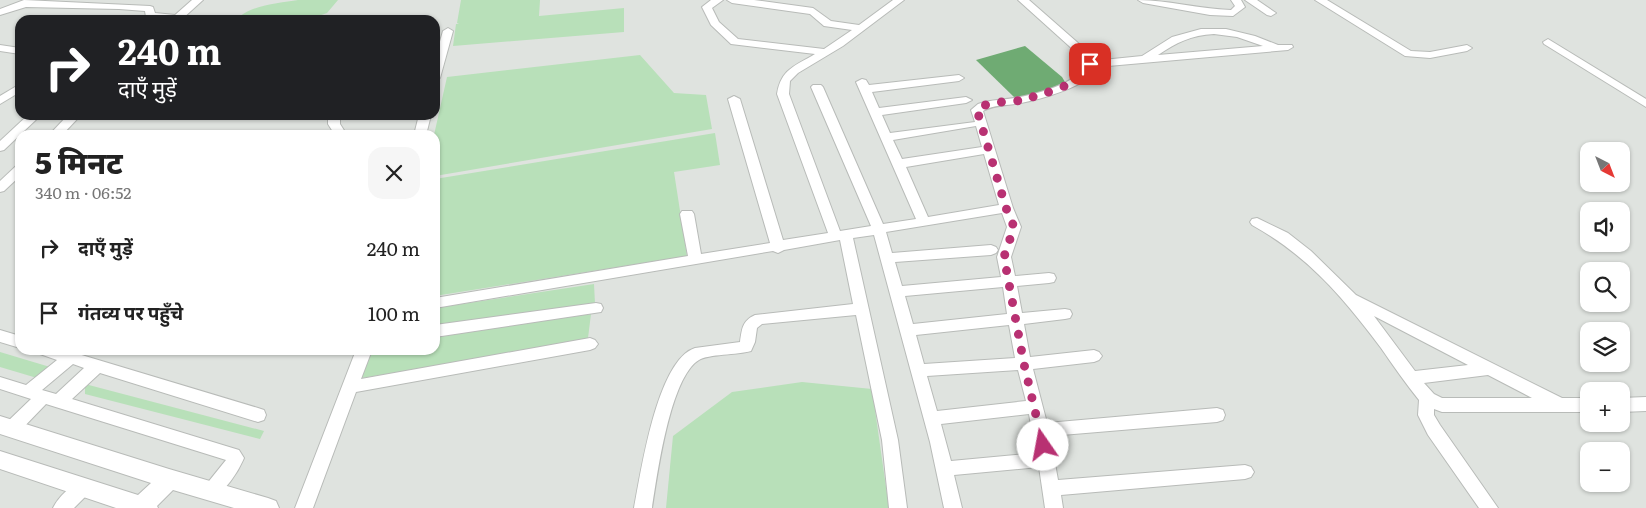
<!DOCTYPE html>
<html lang="hi">
<head>
<meta charset="utf-8">
<style>
	:root { --surface:#fff; --page:#f6f6f6; --text:#222; --muted:#767676 }
	body { margin:0; font-family:Literata,"Noto Sans Devanagari",serif; background:var(--page); color:var(--text); height:100vh; display:flex; flex-direction:column; font-size:19px; white-space:nowrap }
	* { box-sizing:border-box; margin:0 }
	p { font-size:16px; color:var(--muted) }
	.icon { flex:none; width:28px; height:28px; fill:none; stroke:currentColor; stroke-width:2; stroke-linecap:round; stroke-linejoin:round }
	.map { position:relative; flex:1; overflow:hidden }
	.sheet { position:absolute; left:15px; top:130px; width:425px; height:225px; display:flex; flex-direction:column; background:var(--surface); border-radius:15px; box-shadow:0 1px 4px #0004 }
	.sheet>* { flex:none }
	.guide { position:absolute; left:15px; top:15px; width:425px; height:105px; border-radius:15px; box-shadow:0 1px 4px #0004; background:#202124; color:#fff; overflow:hidden }
	.needle { width:32px; rotate:138deg }
	.tools { position:absolute; left:1580px; top:142px; display:grid; gap:10px }
	.tools a { display:grid; place-items:center; width:50px; height:50px; border-radius:10px; background:var(--surface); box-shadow:0 1px 4px #0004; font-size:25px }
	.pin { position:absolute; display:grid; place-items:center; width:42px; height:42px; color:#fff; margin:-21px; border-radius:10px; box-shadow:0 2px 8px #0006 }
	.me { position:absolute; width:55px; margin:-28px; rotate:348deg; stroke-linejoin:round; filter:drop-shadow(0 0 4px #0008) }
	.turn { display:flex; align-items:center; gap:18px; height:105px; padding:0 20px; font-size:22px }
	.turn .icon { width:65px; height:65px; stroke-width:2.5 }
	.turn b { display:block; font-size:35px; line-height:42px }
	.round { display:grid; place-items:center; flex:none; width:52px; height:52px; border-radius:15px; background:var(--page) }
	.overview { display:flex; align-items:center; justify-content:space-between; height:85px; padding:0 20px }
	h1 { font-size:30px; font-weight:800; line-height:38px }
	ul { padding:0; list-style:none }
	li { display:flex; align-items:center; gap:15px; height:65px; padding:0 20px }
	li div { flex:1 }
	li b { display:block; font-size:19px }
	li em { font-style:normal }
	.map>svg:first-child { display:block }
	.green { fill:#b8e0b9 }
	.water { fill:#6fab73 }
	.lines { fill:none; stroke-linecap:round; stroke-linejoin:round }
	.minor-casing { stroke:#b8bbb8; stroke-width:2 }
	.tertiary-casing { stroke:#b8bbb8; stroke-width:2 }
	.minor { fill:#fff; fill-rule:evenodd }
	.tertiary { fill:#fff; fill-rule:evenodd }
	.route { stroke:#b83172; stroke-width:9; stroke-dasharray:0 16.2 }
</style>
</head>
<body>
<div class="map">
<svg width="1646" height="508" viewBox="0 0 1646 508">
	<rect width="100%" height="100%" fill="#dfe3df"/>
	<g class="green">
		<path d="M 298,0 L 338,0 L 327,13 L 307,20 L 236,20 C 249,5 279,3 298,0 Z"/>
		<path d="M 461,0 L 540,0 L 539,16 L 624,8 L 624,32 L 453,46 L 456,24 L 459,24 L 457,23 Z"/>
		<path d="M 640,55 L 674,93 L 706,95 L 712,129 L 435,176 L 434,135 L 447,77 Z"/>
		<path d="M 715,133 L 720,165 L 674,172 L 687,256 L 435,296 L 435,179 Z"/>
		<path d="M 594,284 L 595,304 L 435,327 L 435,308 Z"/>
		<path d="M 591,314 L 588,338 L 576,343 L 362,378 L 370,350 L 435,350 L 435,336 Z"/>
		<path d="M 0,352 L 50,367 L 37,378 L 0,367 Z"/>
		<path d="M 802,382 L 872,389 L 889,508 L 666,508 L 673,436 L 732,392 Z"/>
		<path d="M 85,384 L 264,431 L 260,439 L 85,394 Z"/>
	</g>
	<path class="water" d="M 1025,46 L 1062,77 L 1065,82 L 1062,85 L 1020,99 L 1015,98 L 976,60 Z"/>
	<g class="lines">
		<defs>
			<g id="minor">
				<path d="M 24,0 L 150,6 L 153,7 L 155,13 L 175,15 L 192,0 L 203,0 L 181,20 L 150,18 L 146,17 L 145,11 L 119,9 L 26,7 L 0,15 L 0,9 Z"/>
				<path d="M 711,0 L 723,0 L 712,8 L 719,22 L 738,39 L 824,49 L 852,30 L 824,26 L 810,14 L 732,3 L 727,0 L 754,0 L 813,8 L 831,21 L 859,25 L 893,0 L 904,0 L 843,46 L 798,73 L 790,81 L 789,94 L 840,231 L 871,226 L 811,87 L 813,85 L 821,85 L 823,87 L 883,224 L 916,219 L 856,82 L 862,79 L 866,80 L 869,85 L 959,75 L 964,78 L 959,81 L 872,92 L 879,108 L 966,97 L 972,100 L 966,103 L 882,115 L 890,133 L 975,122 L 971,110 L 978,104 C 992,99 1005,100 1020,97 C 1041,93 1071,84 1086,68 L 1078,54 L 1018,0 L 1029,0 L 1086,50 L 1093,61 L 1142,56 L 1172,37 L 1201,29 L 1226,29 L 1255,36 L 1278,45 L 1292,45 L 1293,47 L 1288,50 L 1097,67 C 1093,85 1038,100 1021,103 C 1008,106 995,104 983,111 L 1013,208 L 1021,227 L 1011,257 L 1015,276 L 1049,273 L 1054,274 L 1056,278 L 1054,282 L 1049,283 L 1017,286 L 1022,313 L 1065,309 L 1070,310 L 1072,314 L 1070,318 L 1065,319 L 1024,324 L 1030,357 L 1094,350 L 1099,352 L 1102,356 L 1099,360 L 1094,362 L 1033,369 L 1047,423 L 1217,408 L 1223,410 L 1225,415 L 1223,420 L 1217,422 L 1050,436 L 1058,480 L 1245,465 L 1251,467 L 1254,472 L 1251,477 L 1245,479 L 1061,495 L 1063,508 L 1045,508 L 1039,467 L 954,475 L 962,508 L 944,508 L 930,442 L 874,235 L 853,238 L 898,440 L 907,508 L 889,508 L 882,440 L 856,315 L 762,324 L 757,328 L 755,342 L 751,351 C 738,355 708,354 699,360 C 670,377 657,476 652,508 L 634,508 C 641,472 657,360 695,348 L 740,342 C 742,329 742,321 755,315 L 853,304 L 840,240 L 784,250 L 778,253 L 773,251 L 435,308 L 435,298 L 688,256 L 680,214 L 682,211 L 692,211 L 694,214 L 701,254 L 770,243 L 728,99 L 734,96 L 740,99 L 783,240 L 828,233 L 777,94 C 781,69 795,66 815,54 L 731,44 L 711,25 L 702,7 ZM 1214,34 L 1237,37 L 1263,46 L 1158,55 C 1176,43 1191,35 1214,34 ZM 976,126 L 982,147 L 902,159 L 893,140 ZM 984,154 L 999,205 L 928,217 L 906,167 ZM 1002,213 L 1007,227 L 997,257 L 1001,277 L 902,286 L 895,262 L 991,255 L 996,253 L 998,250 L 996,247 L 991,245 L 892,253 L 886,232 ZM 1003,287 L 1007,314 L 913,324 L 905,296 ZM 1009,325 L 1015,358 L 924,364 L 916,335 ZM 1018,370 L 1026,401 L 937,411 L 927,376 ZM 1029,414 L 1036,453 L 951,461 L 941,424 Z"/>
				<path d="M 1138,0 C 1169,0 1199,9 1231,10 L 1235,6 L 1231,0 L 1241,0 L 1245,7 L 1233,16 L 1210,15 L 1143,3 Z"/>
				<path d="M 1245,0 L 1257,0 L 1276,13 L 1271,16 L 1267,15 Z"/>
				<path d="M 1315,0 L 1327,0 L 1411,51 L 1430,52 L 1467,45 L 1472,48 L 1467,51 L 1430,58 L 1405,56 Z"/>
				<path d="M 448,28 L 453,31 L 440,78 L 435,81 L 435,59 L 443,31 Z"/>
				<path d="M 1548,39 L 1646,99 L 1646,107 L 1544,44 L 1543,42 Z"/>
				<path d="M 0,45 L 20,48 L 20,54 L 0,51 Z"/>
				<path d="M 20,84 L 20,92 L 0,104 L 0,96 Z"/>
				<path d="M 28,115 L 41,115 L 4,150 L 0,151 L 0,141 Z"/>
				<path d="M 68,115 L 81,115 L 62,135 L 49,135 Z"/>
				<path d="M 328,115 L 340,115 L 340,124 L 347,135 L 335,135 L 328,124 Z"/>
				<path d="M 419,115 L 431,115 L 426,135 L 414,135 Z"/>
				<path d="M 20,165 L 20,176 L 4,191 L 0,192 L 0,181 L 16,166 Z"/>
				<path d="M 1257,218 L 1288,233 L 1311,251 L 1356,295 L 1562,398 L 1589,398 L 1589,412 L 1442,412 L 1434,409 L 1434,415 L 1440,425 L 1498,508 L 1479,508 L 1428,435 L 1418,415 L 1419,400 C 1405,383 1393,365 1381,348 C 1343,297 1308,256 1252,225 L 1250,222 L 1252,219 ZM 1374,316 L 1468,365 L 1415,371 ZM 1488,375 L 1532,398 L 1442,398 L 1434,394 L 1424,383 Z"/>
				<path d="M 596,303 L 601,304 L 603,308 L 601,312 L 435,337 L 435,325 Z"/>
				<path d="M 0,330 L 20,336 L 20,348 L 0,342 Z"/>
				<path d="M 590,338 L 595,340 L 598,344 L 595,348 L 590,350 L 356,392 L 313,508 L 295,508 L 356,350 L 372,350 L 361,379 Z"/>
				<path d="M 37,350 L 65,350 L 258,408 L 264,410 L 266,415 L 264,420 L 258,422 L 100,373 L 72,399 L 239,450 L 244,458 C 238,472 225,493 210,499 L 204,496 L 201,491 L 226,460 L 46,404 L 17,434 L 11,436 L 5,434 L 3,429 L 5,424 L 31,399 L 0,389 L 0,377 L 26,385 L 57,360 L 40,354 ZM 73,364 L 84,368 L 56,394 L 42,390 Z"/>
				<path d="M 1646,397 L 1646,411 L 1621,412 L 1621,398 Z"/>
				<path d="M 84,479 L 90,482 L 93,487 L 90,492 L 74,508 L 53,508 C 58,497 73,483 84,479 Z"/>
			</g>
			<path id="tertiary" d="M 0,416 L 169,469 L 268,498 L 276,501 L 279,508 L 234,508 L 173,490 L 157,506 L 158,508 L 116,508 L 0,469 L 0,451 L 138,495 L 151,483 L 0,434 Z"/>
		</defs>
		<use href="#minor" class="minor-casing"/>
		<use href="#tertiary" class="tertiary-casing"/>
		<use href="#minor" class="minor"/>
		<use href="#tertiary" class="tertiary"/>
	</g>
	<g class="lines">
		<path class="route" d="M 1043,445 L 1024,364 L 1004,257 L 1014,227 L 1006,208 L 977,110 C 988,100 1008,103 1022,100 C 1040,95 1081,84 1092,68 L 1090,64"/>
	</g>
</svg>
<div class="tools">
<a><svg class="needle" viewBox="-14 -14 28 28"><path d="M0-13l5 13h-10z" fill="#e53935"/><path d="M0 13l5-13h-10z" fill="#767676"/></svg></a>
<a><svg class="icon" aria-label="sound" viewBox="0 0 24 24"><path d="M4 9h4l5-4v14l-5-4H4zM17 9q2 3 0 6"/></svg></a>
<a><svg class="icon" aria-label="search" viewBox="0 0 24 24"><circle cx="10" cy="10" r="6"/><path d="M15 15l6 6"/></svg></a>
<a><svg class="icon" aria-label="layers" viewBox="0 0 24 24"><path d="M12 4l9 5-9 5-9-5zM3 14l9 5 9-5"/></svg></a>
<a>+</a>
<a>−</a>
</div>
<div class="pin" style="left:1090px;top:64px;background:#d93025"><svg class="icon" aria-label="arrive" viewBox="0 0 24 24"><path d="M6 21V4h12l-3 4 3 4H6"/></svg></div>
<svg class="me" style="left:1043px;top:445px" viewBox="-20 -20 40 40"><circle r="19" fill="#fff"/><path d="M0-13L10 11 0 6-10 11z" fill="#b83172"/></svg>
<div class="guide">
<div class="turn"><svg class="icon" aria-label="right" viewBox="0 0 24 24"><path d="M7 20v-9h11M14 6l5 5-5 5"/></svg><div><b>240 m</b>दाएँ मुड़ें</div></div>
</div>
<section class="sheet">
<div class="overview"><div><h1>5 मिनट</h1><p>340 m · 06:52</p></div><a class="round"><svg class="icon" aria-label="close" viewBox="0 0 24 24"><path d="M6 6l12 12M18 6L6 18"/></svg></a></div>
<ul>
<li><svg class="icon" aria-label="right" viewBox="0 0 24 24"><path d="M7 20v-9h11M14 6l5 5-5 5"/></svg><div><b>दाएँ मुड़ें</b></div><em>240 m</em></li>
<li><svg class="icon" aria-label="arrive" viewBox="0 0 24 24"><path d="M6 21V4h12l-3 4 3 4H6"/></svg><div><b>गंतव्य पर पहुँचे</b></div><em>100 m</em></li>
</ul>
</section>
</div>
</body>
</html>
